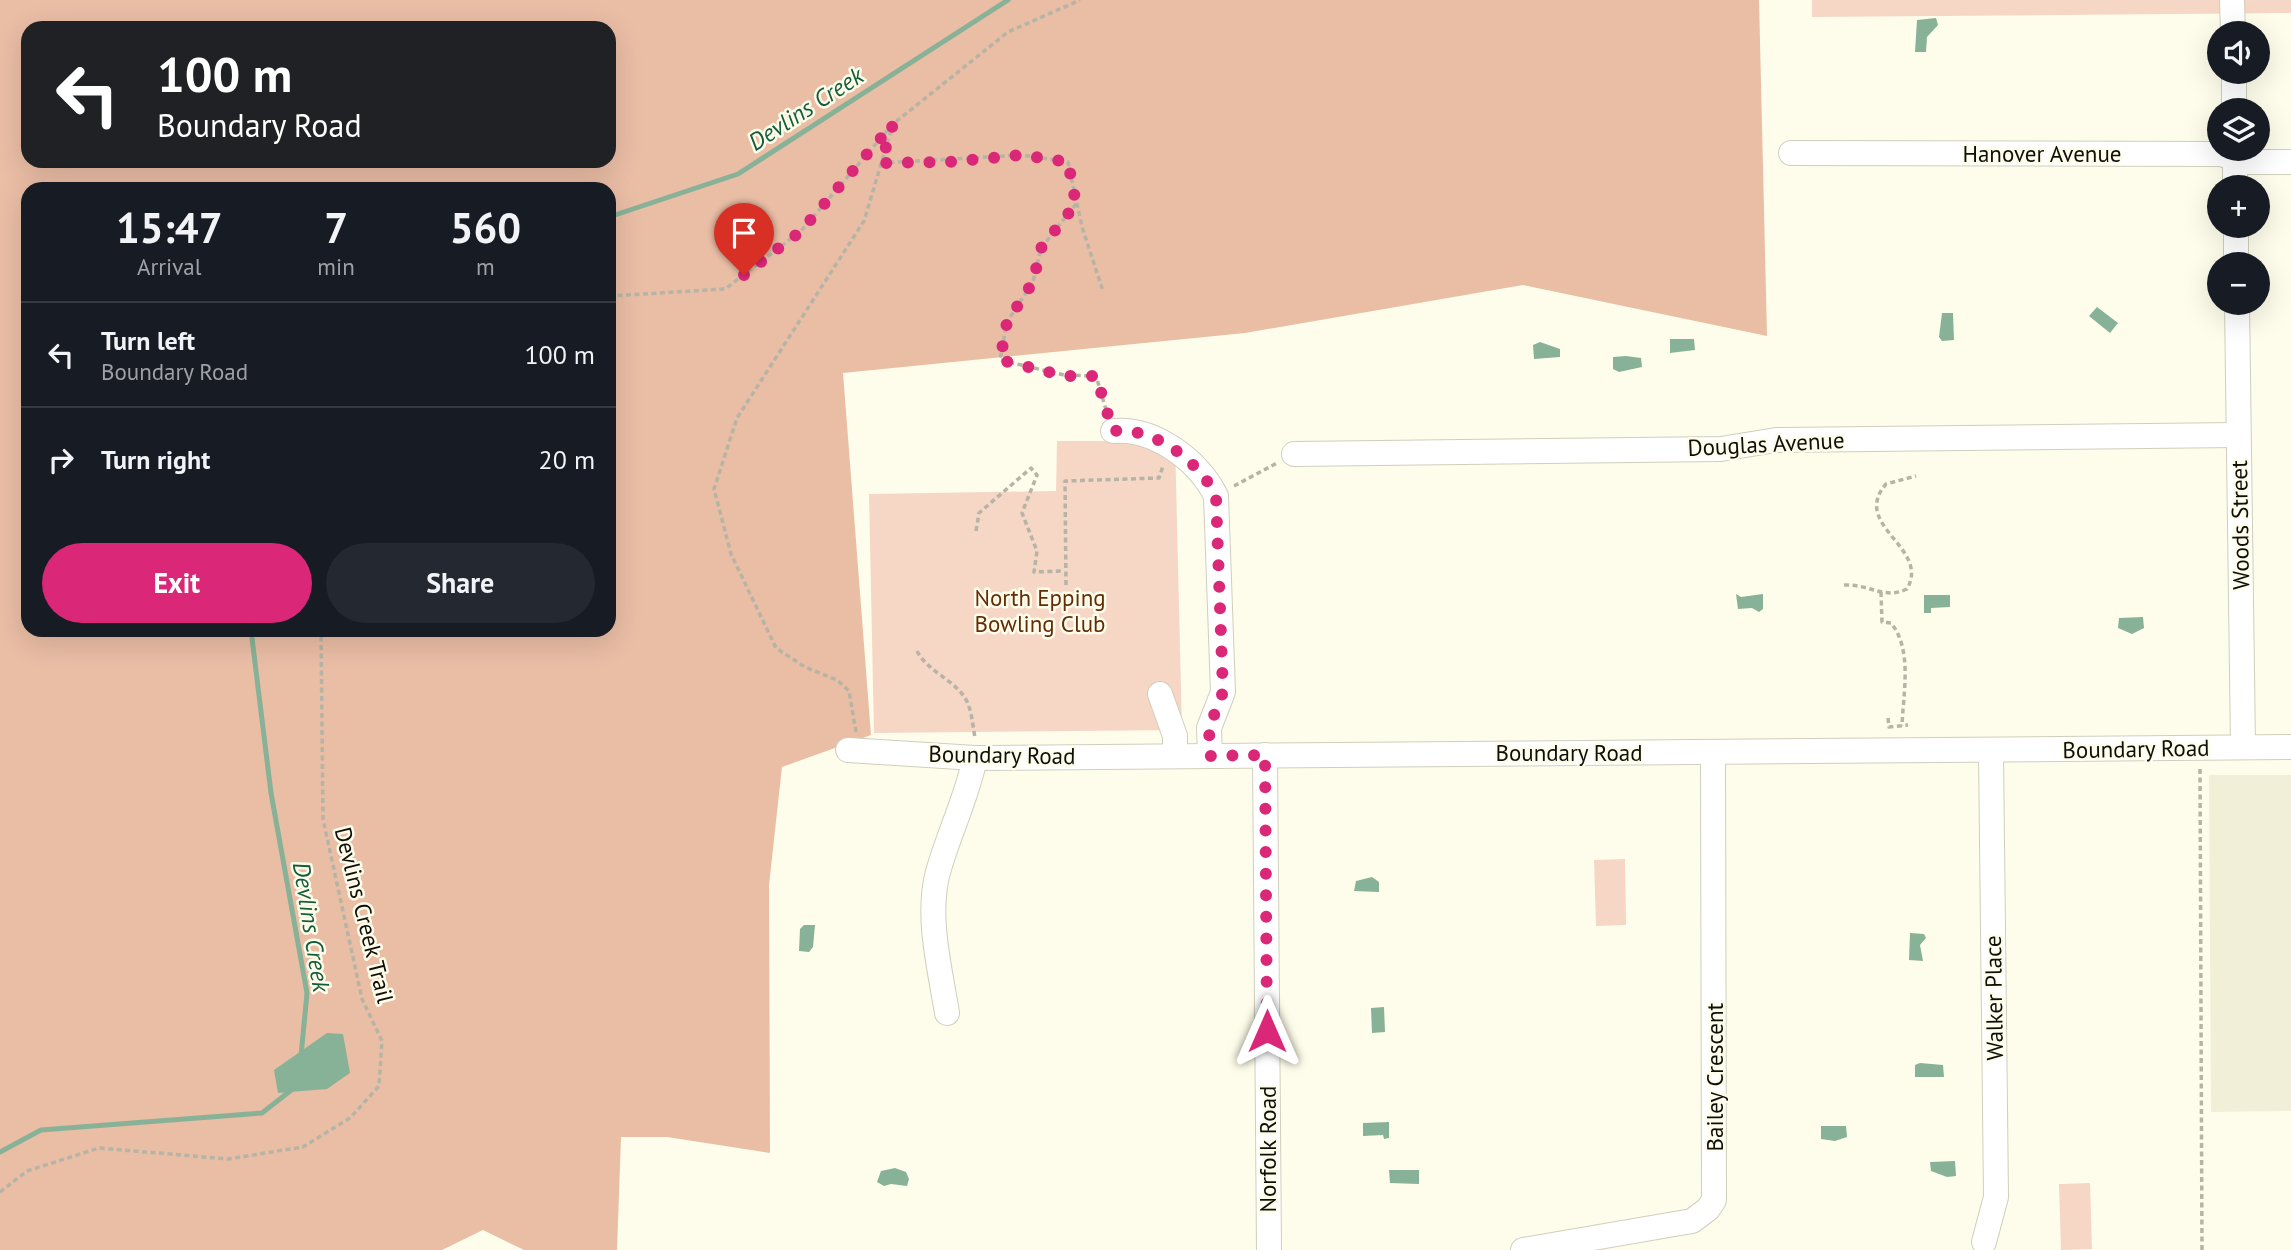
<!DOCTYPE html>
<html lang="en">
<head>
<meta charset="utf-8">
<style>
	:root { --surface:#171b24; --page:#242831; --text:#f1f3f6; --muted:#9ea1a6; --line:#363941; --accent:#db2777 }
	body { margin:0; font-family:"PT Sans",sans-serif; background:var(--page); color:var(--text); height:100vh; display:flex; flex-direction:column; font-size:26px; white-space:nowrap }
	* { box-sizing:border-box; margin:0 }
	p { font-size:23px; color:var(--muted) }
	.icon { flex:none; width:38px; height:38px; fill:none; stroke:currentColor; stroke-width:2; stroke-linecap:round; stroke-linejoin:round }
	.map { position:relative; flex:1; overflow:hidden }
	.sheet { position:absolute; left:21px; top:182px; width:595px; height:455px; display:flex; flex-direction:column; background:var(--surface); border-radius:21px; box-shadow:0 7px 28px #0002 }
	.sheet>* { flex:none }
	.banner { position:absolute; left:21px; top:21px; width:595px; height:147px; border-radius:21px; box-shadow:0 7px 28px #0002; background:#202124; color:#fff; overflow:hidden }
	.fabs { position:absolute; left:2207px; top:21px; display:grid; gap:14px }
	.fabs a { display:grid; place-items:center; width:63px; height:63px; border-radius:50%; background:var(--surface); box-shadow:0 7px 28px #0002; font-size:35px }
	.pin { position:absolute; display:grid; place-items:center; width:60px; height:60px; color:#fff; margin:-72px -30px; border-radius:50% 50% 50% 0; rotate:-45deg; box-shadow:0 0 7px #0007 }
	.pin .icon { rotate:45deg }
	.me { position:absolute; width:77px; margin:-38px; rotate:0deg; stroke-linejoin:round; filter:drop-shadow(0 0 5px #0008) }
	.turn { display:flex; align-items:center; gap:24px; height:147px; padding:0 21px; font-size:32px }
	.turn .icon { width:91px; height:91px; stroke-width:2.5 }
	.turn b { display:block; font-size:49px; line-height:60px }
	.eta { display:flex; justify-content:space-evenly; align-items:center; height:119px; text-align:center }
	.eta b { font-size:42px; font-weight:600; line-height:49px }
	.button { display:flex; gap:14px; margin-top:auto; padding:14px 21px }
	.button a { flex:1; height:80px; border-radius:42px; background:var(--accent); color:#fff; font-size:28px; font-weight:600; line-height:80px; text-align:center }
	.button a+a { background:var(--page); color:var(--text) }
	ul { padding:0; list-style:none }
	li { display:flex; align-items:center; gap:21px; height:105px; padding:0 21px; border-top:2px solid var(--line) }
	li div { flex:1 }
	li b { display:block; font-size:26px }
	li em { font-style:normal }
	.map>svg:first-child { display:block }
	.built { fill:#f1efd7 }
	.green { fill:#f6d6c5 }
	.forest { fill:#eabda5; fill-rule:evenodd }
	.water { fill:#87b297 }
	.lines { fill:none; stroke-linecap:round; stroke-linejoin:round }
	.stream { stroke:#87b297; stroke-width:5 }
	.minor-casing { stroke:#d0cebd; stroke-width:26 }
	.path { stroke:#b5b4a6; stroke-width:3.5; stroke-dasharray:5 3.5; stroke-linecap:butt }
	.minor { stroke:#fff; stroke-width:24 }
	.route { stroke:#db2777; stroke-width:12; stroke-dasharray:0 21.6 }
	.labels { text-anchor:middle; stroke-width:5; stroke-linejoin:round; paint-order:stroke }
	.street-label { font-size:23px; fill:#0f0f09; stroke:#fefdeb }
	.park-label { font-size:23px; fill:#622c06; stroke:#fefdeb }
	.water-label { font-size:24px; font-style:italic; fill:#135d3a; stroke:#fefdeb }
</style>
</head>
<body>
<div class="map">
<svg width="2291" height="1250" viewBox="0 0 2291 1250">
	<rect width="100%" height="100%" fill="#fefdeb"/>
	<path class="built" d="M 2209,775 L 2291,775 L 2291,1111 L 2211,1112 Z"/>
	<g class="green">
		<path d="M 1812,0 L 2291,0 L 2291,13 L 1812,17 Z"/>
		<path d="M 1057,441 L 1175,441 L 1182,730 L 874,733 L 869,494 L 1056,491 Z"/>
		<path d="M 1625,859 L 1626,925 L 1596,926 L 1594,860 Z"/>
		<path d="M 2090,1183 L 2092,1249 L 2061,1250 L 2059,1184 Z"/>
	</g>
	<path class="forest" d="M 0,0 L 1759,0 L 1767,336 L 1523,285 L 1245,333 L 843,373 L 871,735 L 782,767 L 769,885 L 770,1153 L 667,1137 L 621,1137 L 617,1250 L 524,1250 L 483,1230 L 442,1250 L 0,1250 ZM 28,28 L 609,28 L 609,161 L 28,161 ZM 28,189 L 609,189 L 609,630 L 28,630 Z"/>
	<g class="water">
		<path d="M 1936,18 L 1938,25 L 1927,37 L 1926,52 L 1915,52 L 1917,20 Z"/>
		<path d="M 2097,307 L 2118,323 L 2110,333 L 2089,316 Z"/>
		<path d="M 1942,313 L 1953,313 L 1954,340 L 1942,341 L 1939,337 Z"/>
		<path d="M 1670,339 L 1694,339 L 1695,350 L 1670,353 Z"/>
		<path d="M 1540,342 L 1560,349 L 1560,357 L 1534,359 L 1533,345 Z"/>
		<path d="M 1626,356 L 1641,358 L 1642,367 L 1619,372 L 1613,369 L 1613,357 Z"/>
		<path d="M 1736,594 L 1741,597 L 1763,594 L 1763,609 L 1759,612 L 1752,608 L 1738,609 Z"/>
		<path d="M 1924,595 L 1950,595 L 1950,607 L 1931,608 L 1931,613 L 1924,613 Z"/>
		<path d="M 2143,617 L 2144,628 L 2132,634 L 2118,628 L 2119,618 Z"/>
		<path d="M 1372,877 L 1379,882 L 1379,892 L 1354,891 L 1356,881 Z"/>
		<path d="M 804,925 L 815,925 L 813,947 L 809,952 L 799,951 L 800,929 Z"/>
		<path d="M 1910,933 L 1924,934 L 1926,938 L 1920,945 L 1923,961 L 1909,960 Z"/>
		<path d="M 1384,1007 L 1385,1032 L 1372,1033 L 1371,1008 Z"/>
		<path d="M 327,1033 L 343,1034 L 350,1073 L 327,1089 L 278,1093 L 274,1070 Z"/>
		<path d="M 1920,1063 L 1943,1065 L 1944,1077 L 1915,1077 L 1915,1065 Z"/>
		<path d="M 1389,1122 L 1389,1138 L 1384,1139 L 1383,1135 L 1363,1136 L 1363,1123 Z"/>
		<path d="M 1821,1126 L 1846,1126 L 1847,1137 L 1835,1141 L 1821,1139 Z"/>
		<path d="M 1955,1161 L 1956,1176 L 1947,1177 L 1931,1171 L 1930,1162 Z"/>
		<path d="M 895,1168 L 906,1172 L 909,1179 L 907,1186 L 891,1184 L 884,1186 L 877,1182 L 881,1171 Z"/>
		<path d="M 1389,1170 L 1419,1170 L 1419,1184 L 1390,1183 Z"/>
	</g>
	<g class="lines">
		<g class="stream">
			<path d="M 609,217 L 738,174 L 1008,0"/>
			<path d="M 251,630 L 271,793 L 307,993 L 301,1056"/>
			<path d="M 0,1152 L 41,1130 L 262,1113 L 294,1088"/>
		</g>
		<defs>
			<g id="minor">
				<path d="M 2232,0 L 2233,33"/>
				<path d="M 2234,72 L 2234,110"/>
				<path d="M 2235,149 L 2235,187"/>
				<path d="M 1791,153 L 2221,154 L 2247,162 L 2291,162"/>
				<path d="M 2236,226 L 2236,264"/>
				<path d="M 2237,303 L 2243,747"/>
				<path d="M 1113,431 C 1154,427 1198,460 1216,496 L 1223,692 L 1209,728 L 1210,756"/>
				<path d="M 1294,454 L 1721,449 L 1776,440 L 2238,435"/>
				<path d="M 1160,694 L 1175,736 L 1175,756"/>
				<path d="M 848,750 L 975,758 L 2291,747"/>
				<path d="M 1265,755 L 1269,1250"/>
				<path d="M 947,1013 C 940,969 926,916 938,872 C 949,833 967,797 975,758"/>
				<path d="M 1984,1242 L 1996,1197 L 1991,752"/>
				<path d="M 1523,1250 L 1692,1221 L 1708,1209 L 1714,1200 L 1713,752"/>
			</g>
		</defs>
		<use href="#minor" class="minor-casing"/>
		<g class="path">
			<path d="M 881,163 L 1022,155 L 1068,162 L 1082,227 L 1103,291"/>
			<path d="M 1076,204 L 1041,248 L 1033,282 L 1007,322 L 1000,360 L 1064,375 L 1096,376 L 1107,413"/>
			<path d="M 609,296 L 725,289 L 801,231 L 893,124 L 1008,32 L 1080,0"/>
			<path d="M 1234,486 L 1277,463"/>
			<path d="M 976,531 L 979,513 L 1031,468 L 1037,475 L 1022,513 L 1037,551 L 1034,572 L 1064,571"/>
			<path d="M 1066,585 L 1065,481 L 1159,478 L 1163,466"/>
			<path d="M 1844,585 C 1870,584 1884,600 1907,589 C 1931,547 1850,526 1886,484 L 1916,476"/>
			<path d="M 1881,592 L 1882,622 L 1891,623 C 1913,650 1903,694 1902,726"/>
			<path d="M 917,651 C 928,673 959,681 968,704 C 972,714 973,727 975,738"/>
			<path d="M 1888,718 L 1889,727 L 1908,725"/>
			<path d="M 856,732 L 849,691 L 837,680 L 805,667 L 776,648 L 731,554 L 714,489 L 737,418 L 864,221 L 893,124"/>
			<path d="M 2200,769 L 2202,1250"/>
			<path d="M 0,1192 L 27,1171 L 99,1148 L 228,1159 L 303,1147 L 350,1118 L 379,1086 L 382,1041 L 362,999 L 323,819 L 321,630"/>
		</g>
		<use href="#minor" class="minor"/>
	</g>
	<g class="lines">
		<path class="route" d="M 744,275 L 801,231 L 893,124 L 881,163 L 948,162 L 1022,155 L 1068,162 L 1076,204 L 1041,248 L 1033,282 L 1007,322 L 1000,360 L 1065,376 L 1096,376 L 1113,431 C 1154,427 1198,460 1216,496 L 1223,692 L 1209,728 L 1210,756 L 1265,755 L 1267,1031"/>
	</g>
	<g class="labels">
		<g class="street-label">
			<text x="2042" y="162">Hanover Avenue</text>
			<text transform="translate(1766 444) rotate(-3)" y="8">Douglas Avenue</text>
			<text transform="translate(2240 525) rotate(-91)" y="8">Woods Street</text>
			<text transform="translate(2136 749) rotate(-1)" y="8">Boundary Road</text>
			<text x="1569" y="761">Boundary Road</text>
			<text transform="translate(1002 755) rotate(1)" y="8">Boundary Road</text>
			<text transform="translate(364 915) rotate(76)" y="8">Devlins Creek Trail</text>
			<text transform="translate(1994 998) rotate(-91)" y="8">Walker Place</text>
			<text transform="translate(1715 1077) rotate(-90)" y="8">Bailey Crescent</text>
			<text transform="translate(1268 1149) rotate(-90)" y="8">Norfolk Road</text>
		</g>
		<g class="park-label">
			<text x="1040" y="606">North Epping<tspan x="1040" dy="26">Bowling Club</tspan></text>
		</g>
		<g class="water-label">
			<text transform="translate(806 109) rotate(-33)" y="8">Devlins Creek</text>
			<text transform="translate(311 927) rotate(81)" y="8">Devlins Creek</text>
		</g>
	</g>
</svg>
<div class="fabs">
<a><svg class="icon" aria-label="sound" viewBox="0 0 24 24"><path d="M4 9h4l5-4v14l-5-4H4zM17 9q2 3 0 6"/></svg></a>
<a><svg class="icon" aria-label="layers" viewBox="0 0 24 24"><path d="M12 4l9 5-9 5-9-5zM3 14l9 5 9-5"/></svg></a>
<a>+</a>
<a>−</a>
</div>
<div class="pin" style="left:744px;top:275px;background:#d93025"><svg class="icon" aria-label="arrive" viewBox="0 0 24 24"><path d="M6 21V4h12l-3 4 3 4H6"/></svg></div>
<svg class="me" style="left:1267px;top:1031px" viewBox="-20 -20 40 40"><path d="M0-17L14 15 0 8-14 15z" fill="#db2777" stroke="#fff" stroke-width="4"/></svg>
<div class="banner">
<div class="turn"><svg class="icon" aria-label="left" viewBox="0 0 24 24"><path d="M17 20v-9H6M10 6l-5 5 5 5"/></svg><div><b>100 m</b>Boundary Road</div></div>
</div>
<section class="sheet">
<div class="eta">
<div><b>15:47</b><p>Arrival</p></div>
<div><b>7</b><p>min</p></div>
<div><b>560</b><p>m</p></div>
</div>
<ul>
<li><svg class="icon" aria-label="left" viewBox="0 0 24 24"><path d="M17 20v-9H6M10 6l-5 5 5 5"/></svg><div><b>Turn left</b><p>Boundary Road</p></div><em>100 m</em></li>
<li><svg class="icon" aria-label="right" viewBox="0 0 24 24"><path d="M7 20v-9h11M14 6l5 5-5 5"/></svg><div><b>Turn right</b></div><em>20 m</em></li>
</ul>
<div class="button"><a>Exit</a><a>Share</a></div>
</section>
</div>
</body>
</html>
